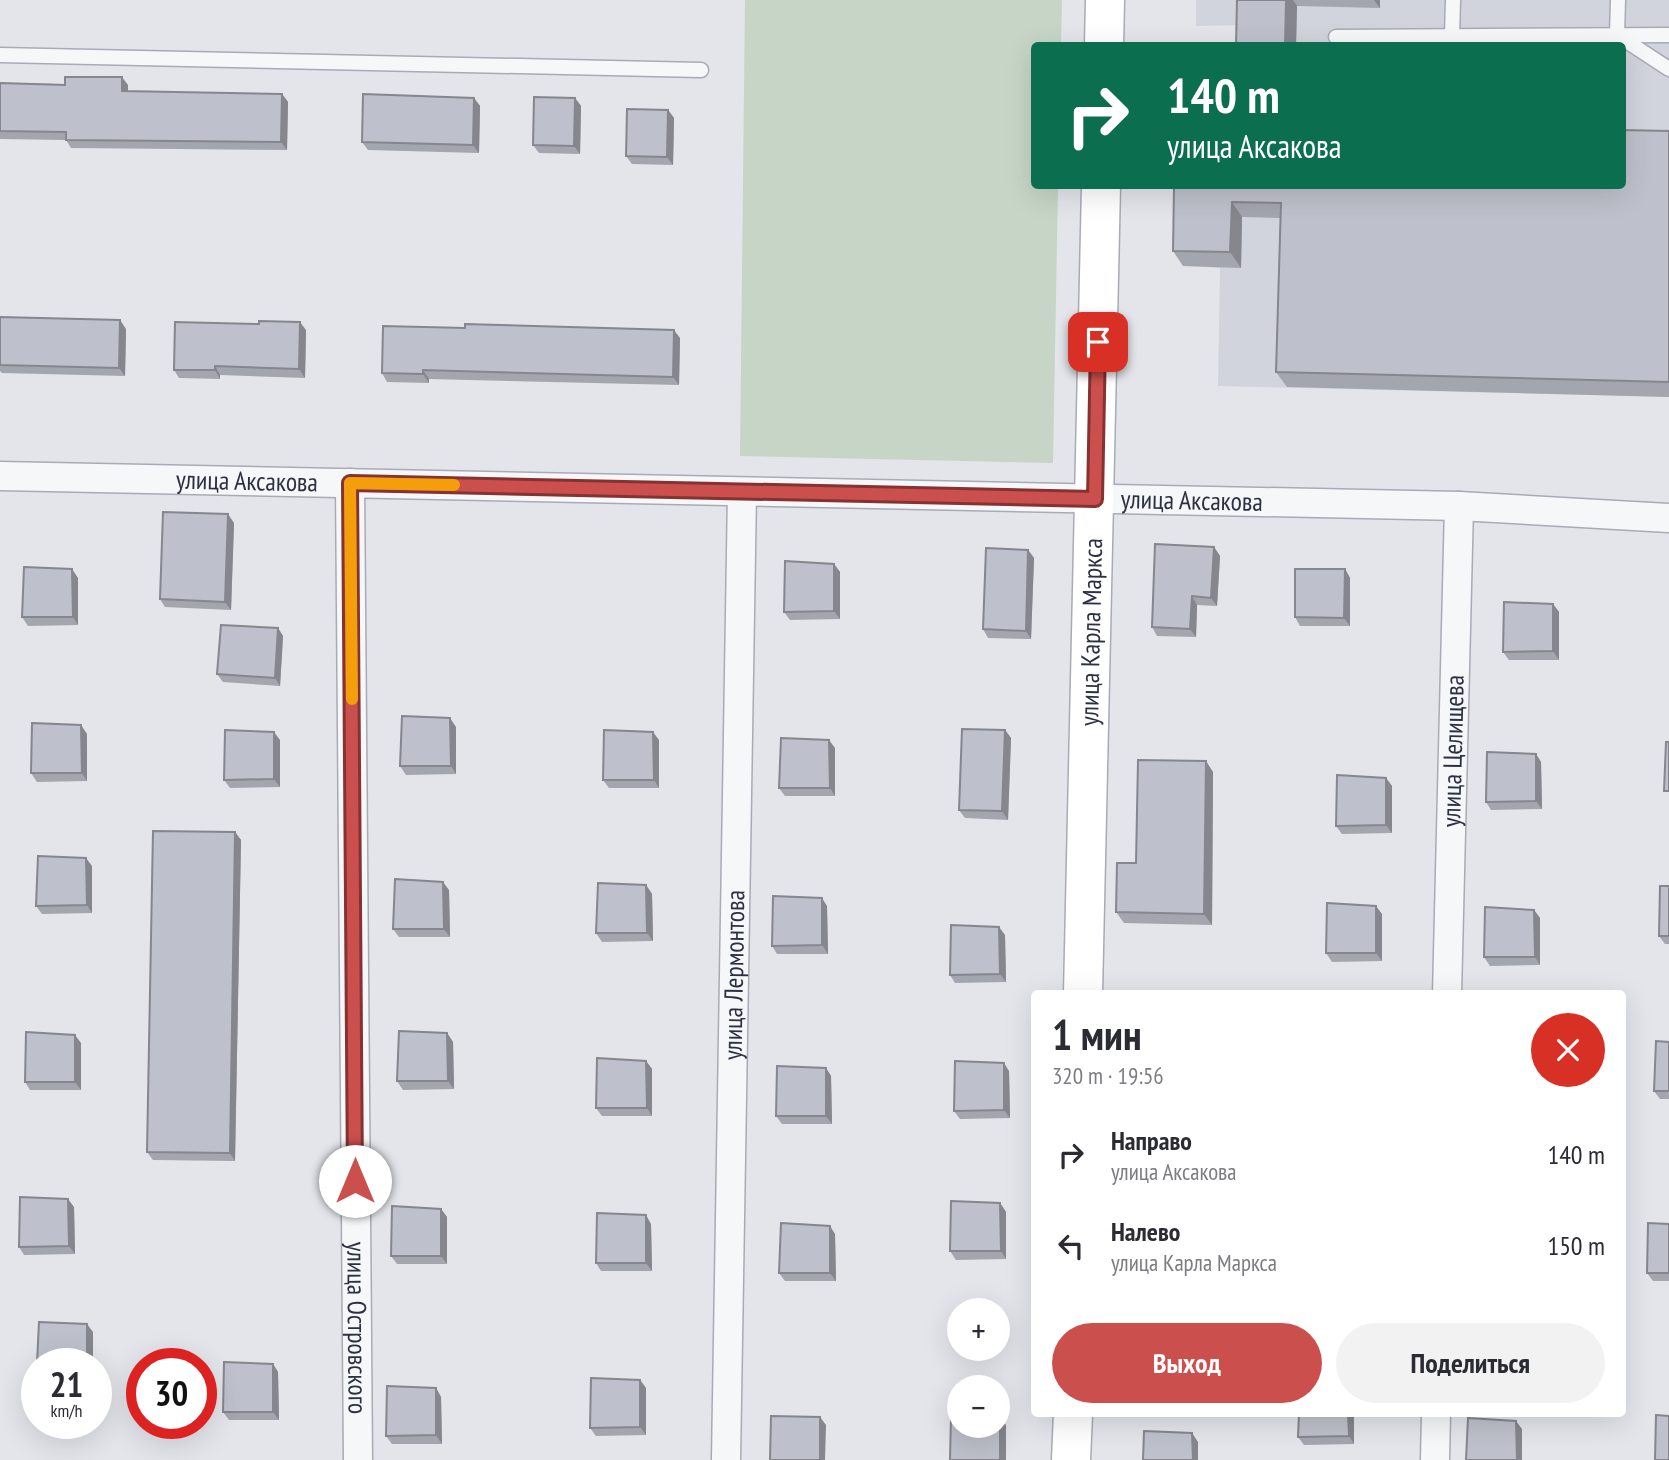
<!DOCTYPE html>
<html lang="ru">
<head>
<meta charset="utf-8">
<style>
	:root { --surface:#fff; --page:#f2f2f3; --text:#2b2b33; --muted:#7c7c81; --accent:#cb4f4d }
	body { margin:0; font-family:"PT Sans Narrow",sans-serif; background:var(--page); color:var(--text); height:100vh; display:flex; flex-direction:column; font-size:26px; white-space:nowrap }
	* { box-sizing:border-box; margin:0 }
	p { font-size:23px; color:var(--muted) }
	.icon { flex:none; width:38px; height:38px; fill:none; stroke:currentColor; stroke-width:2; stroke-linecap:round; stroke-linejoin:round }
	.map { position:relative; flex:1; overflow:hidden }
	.panel { position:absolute; left:1031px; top:990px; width:595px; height:427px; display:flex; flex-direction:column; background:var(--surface); border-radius:7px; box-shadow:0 7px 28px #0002 }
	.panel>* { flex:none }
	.banner { position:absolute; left:1031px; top:42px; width:595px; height:147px; border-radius:7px; box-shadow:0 7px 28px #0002; background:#0b6e4f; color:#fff; overflow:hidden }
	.fabs { position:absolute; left:947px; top:1298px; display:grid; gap:14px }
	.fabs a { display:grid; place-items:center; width:63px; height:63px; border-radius:50%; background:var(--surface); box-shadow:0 7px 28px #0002; font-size:35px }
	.speed { position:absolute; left:21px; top:1348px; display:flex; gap:14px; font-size:35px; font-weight:700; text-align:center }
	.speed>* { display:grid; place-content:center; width:91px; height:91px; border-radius:50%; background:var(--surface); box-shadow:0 7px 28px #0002; line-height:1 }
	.speed small { font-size:18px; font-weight:400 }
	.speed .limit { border:10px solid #d22; background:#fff; color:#111 }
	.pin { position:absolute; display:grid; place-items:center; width:60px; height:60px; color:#fff; margin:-30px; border-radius:14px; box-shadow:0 4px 10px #0006 }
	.me { position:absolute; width:77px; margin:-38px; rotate:0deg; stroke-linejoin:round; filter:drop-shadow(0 0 5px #0008) }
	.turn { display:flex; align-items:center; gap:24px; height:147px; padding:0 21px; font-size:32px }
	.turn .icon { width:91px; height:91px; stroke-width:2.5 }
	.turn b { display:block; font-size:49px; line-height:60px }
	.round { display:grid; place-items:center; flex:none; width:74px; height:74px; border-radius:37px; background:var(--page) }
	.head { display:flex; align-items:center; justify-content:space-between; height:119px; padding:0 21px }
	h1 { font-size:42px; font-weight:700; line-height:52px }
	.button { display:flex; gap:14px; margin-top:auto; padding:14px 21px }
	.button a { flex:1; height:80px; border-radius:42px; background:var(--accent); color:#fff; font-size:28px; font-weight:700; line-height:80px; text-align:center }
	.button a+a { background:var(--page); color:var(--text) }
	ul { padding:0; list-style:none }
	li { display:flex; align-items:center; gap:21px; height:91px; padding:0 21px }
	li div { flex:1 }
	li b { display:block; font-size:26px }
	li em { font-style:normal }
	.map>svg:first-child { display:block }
	.built { fill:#d2d4dd }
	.green { fill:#c6d5c5 }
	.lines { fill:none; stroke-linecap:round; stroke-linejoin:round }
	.service-casing { stroke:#a8abb5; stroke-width:17 }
	.minor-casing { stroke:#a8abb5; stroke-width:31 }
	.secondary-casing { stroke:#a8abb5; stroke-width:41 }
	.service { stroke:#f6f7f9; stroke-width:14 }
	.minor { stroke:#f6f7f9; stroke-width:28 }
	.secondary { stroke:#fff; stroke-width:38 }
	.wall { fill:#a3a5af }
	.shaded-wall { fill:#85868e }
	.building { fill:#bec0cb; stroke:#85868e; stroke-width:2 }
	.route-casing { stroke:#843332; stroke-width:18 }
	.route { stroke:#cb4f4d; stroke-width:12 }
	.slow { stroke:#f59e0b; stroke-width:12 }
	.labels { text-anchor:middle; stroke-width:5; stroke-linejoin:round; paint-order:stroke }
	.street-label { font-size:26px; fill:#2b3043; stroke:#f3f4f8 }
</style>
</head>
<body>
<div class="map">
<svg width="1669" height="1460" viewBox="0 0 1669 1460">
	<rect width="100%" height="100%" fill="#e3e5eb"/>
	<path class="built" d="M 1196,0 L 1669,0 L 1669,397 L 1218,386 L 1220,268 L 1183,266 L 1185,186 L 1622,186 L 1622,46 L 1240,45 L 1240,25 L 1196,26 Z"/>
	<path class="green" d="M 745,0 L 1062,0 L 1061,45 L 1034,46 L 1034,186 L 1058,186 L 1053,463 L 740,456 Z"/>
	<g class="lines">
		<defs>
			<g id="service">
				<path d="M 1618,0 L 1617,35 L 1669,69"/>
				<path d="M 1452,36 L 1453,0"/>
				<path d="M 1336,37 L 1669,35"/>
				<path d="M 0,55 L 701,70"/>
			</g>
			<g id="minor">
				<path id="s1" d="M 0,476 L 1459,506 L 1669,518"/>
				<path id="s2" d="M 350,483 L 358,1460"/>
				<path id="s3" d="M 1447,994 L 1459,506"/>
				<path id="s4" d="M 726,1460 L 742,492"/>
				<path d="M 1435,1460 L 1436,1414"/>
			</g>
			<g id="secondary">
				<path d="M 1104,46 L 1105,0"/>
				<path id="s5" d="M 1083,994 L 1101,186"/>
				<path d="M 1071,1460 L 1073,1414"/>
			</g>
		</defs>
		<use href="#service" class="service-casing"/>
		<use href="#minor" class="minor-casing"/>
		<use href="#secondary" class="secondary-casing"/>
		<use href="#service" class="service"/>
		<use href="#minor" class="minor"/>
		<use href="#secondary" class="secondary"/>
	</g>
	<g class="wall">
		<path d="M 1237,0 L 1380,0 L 1380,8 L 1297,6 L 1296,46 L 1236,46 Z"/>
		<path d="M 0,83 L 128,85 L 128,91 L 282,94 L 288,102 L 287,150 L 71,148 L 66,140 L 0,139 Z"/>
		<path d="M 474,98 L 480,106 L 479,153 L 368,150 L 362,142 Z"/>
		<path d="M 575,98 L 581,106 L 580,154 L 539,153 L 533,145 Z"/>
		<path d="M 668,110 L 674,118 L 673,165 L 632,164 L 626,156 Z"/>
		<path d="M 1669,131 L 1669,397 L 1287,387 L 1276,372 L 1280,218 L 1242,217 L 1241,268 L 1183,266 L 1173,251 L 1174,186 Z"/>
		<path d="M 0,317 L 126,329 L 125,376 L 2,373 L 0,371 Z"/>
		<path d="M 306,330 L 305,378 L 220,375 L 220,379 L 179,378 L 174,370 Z"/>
		<path d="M 680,338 L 679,385 L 429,379 L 429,383 L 387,382 L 382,373 Z"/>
		<path d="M 234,523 L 231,610 L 165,607 L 160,599 Z"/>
		<path d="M 1214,547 L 1220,556 L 1217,606 L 1197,605 L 1196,637 L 1157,636 L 1152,627 Z"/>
		<path d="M 1028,550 L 1034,558 L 1031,639 L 988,638 L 983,629 Z"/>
		<path d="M 834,564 L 840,572 L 840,619 L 790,620 L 784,612 Z"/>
		<path d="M 1345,569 L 1350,578 L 1350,626 L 1300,626 L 1295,617 Z"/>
		<path d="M 78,578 L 78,625 L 28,626 L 22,617 Z"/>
		<path d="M 1553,604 L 1559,612 L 1559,660 L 1509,660 L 1503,652 Z"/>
		<path d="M 278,628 L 283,636 L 280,686 L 223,682 L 217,674 Z"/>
		<path d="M 456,727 L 456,774 L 406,775 L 400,766 Z"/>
		<path d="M 1005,730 L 1011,738 L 1008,820 L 965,818 L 959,810 Z"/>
		<path d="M 87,734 L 87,781 L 37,782 L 31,773 Z"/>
		<path d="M 280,740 L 280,787 L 230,788 L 224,780 Z"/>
		<path d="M 659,740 L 659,788 L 609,788 L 603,780 Z"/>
		<path d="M 835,748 L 835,796 L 785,796 L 779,788 Z"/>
		<path d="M 1536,754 L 1541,762 L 1542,809 L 1491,810 L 1486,802 Z"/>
		<path d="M 1213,772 L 1212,925 L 1124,923 L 1116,912 Z"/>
		<path d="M 1386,778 L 1392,786 L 1392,833 L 1342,834 L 1336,826 Z"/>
		<path d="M 235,832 L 241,840 L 235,1161 L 153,1160 L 147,1152 Z"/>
		<path d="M 92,866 L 92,913 L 42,914 L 36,906 Z"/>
		<path d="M 646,885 L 652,894 L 653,941 L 602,942 L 596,933 Z"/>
		<path d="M 1669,886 L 1669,944 L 1665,944 L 1659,936 Z"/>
		<path d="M 449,890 L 450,937 L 399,937 L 393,929 Z"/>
		<path d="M 827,906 L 828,954 L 777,954 L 772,946 Z"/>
		<path d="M 1534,910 L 1540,918 L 1540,965 L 1490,966 L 1484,957 Z"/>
		<path d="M 1382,914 L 1382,961 L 1332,962 L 1326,953 Z"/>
		<path d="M 1005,935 L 1006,982 L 955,983 L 950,975 Z"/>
		<path d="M 447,1033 L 453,1042 L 454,1089 L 403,1090 L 397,1081 Z"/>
		<path d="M 1669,1042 L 1669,1099 L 1660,1099 L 1654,1091 Z"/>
		<path d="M 81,1043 L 81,1090 L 30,1090 L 25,1082 Z"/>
		<path d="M 646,1061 L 652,1069 L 652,1116 L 602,1116 L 596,1108 Z"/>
		<path d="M 826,1068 L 831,1076 L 832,1124 L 782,1124 L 776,1116 Z"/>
		<path d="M 1009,1071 L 1010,1118 L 960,1119 L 954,1111 Z"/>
		<path d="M 1000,1203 L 1006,1212 L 1006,1259 L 956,1260 L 950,1251 Z"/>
		<path d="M 74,1207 L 75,1254 L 24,1255 L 19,1247 Z"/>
		<path d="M 441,1209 L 447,1217 L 447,1264 L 397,1264 L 391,1256 Z"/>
		<path d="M 651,1224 L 652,1271 L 601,1271 L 596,1263 Z"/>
		<path d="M 1669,1224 L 1669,1281 L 1653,1281 L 1647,1273 Z"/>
		<path d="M 835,1234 L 836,1281 L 785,1281 L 779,1273 Z"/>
		<path d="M 273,1364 L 278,1372 L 279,1420 L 229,1420 L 223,1412 Z"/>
		<path d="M 640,1380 L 646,1388 L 646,1435 L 596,1436 L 590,1428 Z"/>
		<path d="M 436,1388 L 441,1397 L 442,1444 L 392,1444 L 386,1436 Z"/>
		<path d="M 1354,1414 L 1354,1444 L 1304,1445 L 1298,1437 Z"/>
	</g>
	<g class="shaded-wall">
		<path d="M 1286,0 L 1293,0 L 1297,6 L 1296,46 L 1285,46 Z"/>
		<path d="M 1374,0 L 1380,0 L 1380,8 Z"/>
		<path d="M 122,77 L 128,85 L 128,99 L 122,91 Z"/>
		<path d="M 282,94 L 288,102 L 287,150 L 281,142 Z"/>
		<path d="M 474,98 L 480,106 L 479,153 L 473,145 Z"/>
		<path d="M 575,98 L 581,106 L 580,154 L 574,146 Z"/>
		<path d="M 668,110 L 674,118 L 673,165 L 667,157 Z"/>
		<path d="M 1232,202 L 1242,217 L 1241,268 L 1230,252 Z"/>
		<path d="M 120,320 L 126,329 L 125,376 L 119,368 Z"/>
		<path d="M 300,322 L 306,330 L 305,378 L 299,369 Z"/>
		<path d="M 674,330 L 680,338 L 679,385 L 673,377 Z"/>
		<path d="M 215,366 L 220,375 L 220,379 L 215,370 Z"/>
		<path d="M 423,370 L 429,379 L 429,383 L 423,374 Z"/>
		<path d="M 228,514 L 234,523 L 231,610 L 225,602 Z"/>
		<path d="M 1214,547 L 1220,556 L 1217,606 L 1211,598 Z"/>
		<path d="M 1028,550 L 1034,558 L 1031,639 L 1026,631 Z"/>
		<path d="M 834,564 L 840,572 L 840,619 L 834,611 Z"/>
		<path d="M 72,569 L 78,578 L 78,625 L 73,617 Z"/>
		<path d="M 1345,569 L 1350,578 L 1350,626 L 1344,618 Z"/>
		<path d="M 1192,596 L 1197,605 L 1196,637 L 1190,629 Z"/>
		<path d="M 1553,604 L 1559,612 L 1559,660 L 1553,651 Z"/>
		<path d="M 278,628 L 283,636 L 280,686 L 275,678 Z"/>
		<path d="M 450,718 L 456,727 L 456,774 L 451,766 Z"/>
		<path d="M 81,725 L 87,734 L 87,781 L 82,773 Z"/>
		<path d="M 1005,730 L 1011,738 L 1008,820 L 1002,811 Z"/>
		<path d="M 274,732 L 280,740 L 280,787 L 274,779 Z"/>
		<path d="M 653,732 L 659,740 L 659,788 L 654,780 Z"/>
		<path d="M 829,740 L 835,748 L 835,796 L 830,788 Z"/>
		<path d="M 1536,754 L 1541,762 L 1542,809 L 1536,801 Z"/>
		<path d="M 1206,761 L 1213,772 L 1212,925 L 1204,914 Z"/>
		<path d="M 1386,778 L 1392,786 L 1392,833 L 1386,825 Z"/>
		<path d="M 235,832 L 241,840 L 235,1161 L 230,1153 Z"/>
		<path d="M 86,858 L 92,866 L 92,913 L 87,905 Z"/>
		<path d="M 443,882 L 449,890 L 450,937 L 444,929 Z"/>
		<path d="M 646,885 L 652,894 L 653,941 L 647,933 Z"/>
		<path d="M 822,898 L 827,906 L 828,954 L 822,945 Z"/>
		<path d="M 1376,906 L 1382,914 L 1382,961 L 1376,953 Z"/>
		<path d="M 1534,910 L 1540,918 L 1540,965 L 1535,957 Z"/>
		<path d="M 999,927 L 1005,935 L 1006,982 L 1000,974 Z"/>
		<path d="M 447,1033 L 453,1042 L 454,1089 L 448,1081 Z"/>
		<path d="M 75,1035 L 81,1043 L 81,1090 L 75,1082 Z"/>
		<path d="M 646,1061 L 652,1069 L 652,1116 L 647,1108 Z"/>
		<path d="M 1004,1063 L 1009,1071 L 1010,1118 L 1004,1110 Z"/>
		<path d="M 826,1068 L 831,1076 L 832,1124 L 826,1116 Z"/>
		<path d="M 68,1199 L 74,1207 L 75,1254 L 69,1246 Z"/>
		<path d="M 1000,1203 L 1006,1212 L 1006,1259 L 1001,1251 Z"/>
		<path d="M 441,1209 L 447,1217 L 447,1264 L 441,1256 Z"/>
		<path d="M 646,1215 L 651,1224 L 652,1271 L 646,1263 Z"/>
		<path d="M 830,1226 L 835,1234 L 836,1281 L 830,1273 Z"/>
		<path d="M 87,1324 L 93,1332 L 93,1363 L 87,1363 Z"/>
		<path d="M 273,1364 L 278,1372 L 279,1420 L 273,1412 Z"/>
		<path d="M 640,1380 L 646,1388 L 646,1435 L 640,1427 Z"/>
		<path d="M 436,1388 L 441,1397 L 442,1444 L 436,1435 Z"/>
		<path d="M 1348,1414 L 1354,1414 L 1354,1444 L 1349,1436 Z"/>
		<path d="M 820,1417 L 826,1425 L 825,1460 L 820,1460 Z"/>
		<path d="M 1000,1417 L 1006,1425 L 1006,1460 L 1000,1460 Z"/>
		<path d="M 1516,1421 L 1522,1429 L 1522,1460 L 1517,1460 Z"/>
		<path d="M 1192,1433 L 1198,1442 L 1198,1460 L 1193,1460 Z"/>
	</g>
	<g class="building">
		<path d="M 1237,0 L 1286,0 L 1285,46 L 1236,46 Z"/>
		<path d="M 65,77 L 122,77 L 122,91 L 282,94 L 281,142 L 66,140 L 66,132 L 0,131 L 0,83 L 65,85 Z"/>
		<path d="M 363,94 L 474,98 L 473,145 L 362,142 Z"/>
		<path d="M 534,97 L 575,98 L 574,146 L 533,145 Z"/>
		<path d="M 627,109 L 668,110 L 667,157 L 626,156 Z"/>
		<path d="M 1622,130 L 1669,131 L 1669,382 L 1276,372 L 1281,203 L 1232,202 L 1230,252 L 1173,251 L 1174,186 L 1622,186 Z"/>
		<path d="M 0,317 L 120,320 L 119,368 L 0,365 Z"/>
		<path d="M 259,321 L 300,322 L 299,369 L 215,366 L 215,370 L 174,370 L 175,322 L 259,324 Z"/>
		<path d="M 465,324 L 674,330 L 673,377 L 423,370 L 423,374 L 382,373 L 383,326 L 465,328 Z"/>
		<path d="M 163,512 L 228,514 L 225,602 L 160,599 Z"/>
		<path d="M 1155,544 L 1214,547 L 1211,598 L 1192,596 L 1190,629 L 1152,627 Z"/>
		<path d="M 986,548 L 1028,550 L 1026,631 L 983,629 Z"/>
		<path d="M 785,561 L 834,564 L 834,611 L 784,612 Z"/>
		<path d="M 24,567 L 72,569 L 73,617 L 22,617 Z"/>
		<path d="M 1295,569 L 1345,569 L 1344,618 L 1295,617 Z"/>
		<path d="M 1504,602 L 1553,604 L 1553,651 L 1503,652 Z"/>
		<path d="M 221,625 L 278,628 L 275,678 L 217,674 Z"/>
		<path d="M 402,716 L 450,718 L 451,766 L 400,766 Z"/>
		<path d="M 32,723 L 81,725 L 82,773 L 31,773 Z"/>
		<path d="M 962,729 L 1005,730 L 1002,811 L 959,810 Z"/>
		<path d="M 225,730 L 274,732 L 274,779 L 224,780 Z"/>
		<path d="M 604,730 L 653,732 L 654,780 L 603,780 Z"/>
		<path d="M 781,738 L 829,740 L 830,788 L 779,788 Z"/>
		<path d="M 1666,742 L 1669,742 L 1669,791 L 1664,791 Z"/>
		<path d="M 1487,752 L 1536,754 L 1536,801 L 1486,802 Z"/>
		<path d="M 1138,760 L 1206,761 L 1204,914 L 1116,912 L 1117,863 L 1136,863 Z"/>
		<path d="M 1337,775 L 1386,778 L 1386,825 L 1336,826 Z"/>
		<path d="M 153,831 L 235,832 L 230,1153 L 147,1152 Z"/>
		<path d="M 38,856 L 86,858 L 87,905 L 36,906 Z"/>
		<path d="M 395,879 L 443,882 L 444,929 L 393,929 Z"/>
		<path d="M 598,883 L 646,885 L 647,933 L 596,933 Z"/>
		<path d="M 1660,886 L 1669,886 L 1669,936 L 1659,936 Z"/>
		<path d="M 773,896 L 822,898 L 822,945 L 772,946 Z"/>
		<path d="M 1327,903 L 1376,906 L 1376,953 L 1326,953 Z"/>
		<path d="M 1485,907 L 1534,910 L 1535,957 L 1484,957 Z"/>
		<path d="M 951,925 L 999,927 L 1000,974 L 950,975 Z"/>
		<path d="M 399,1031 L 447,1033 L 448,1081 L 397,1081 Z"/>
		<path d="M 26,1032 L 75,1035 L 75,1082 L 25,1082 Z"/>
		<path d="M 1656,1041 L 1669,1042 L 1669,1091 L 1654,1091 Z"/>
		<path d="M 597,1058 L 646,1061 L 647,1108 L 596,1108 Z"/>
		<path d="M 955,1061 L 1004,1063 L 1004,1110 L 954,1111 Z"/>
		<path d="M 777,1066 L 826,1068 L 826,1116 L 776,1116 Z"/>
		<path d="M 20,1197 L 68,1199 L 69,1246 L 19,1247 Z"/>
		<path d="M 951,1201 L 1000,1203 L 1001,1251 L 950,1251 Z"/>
		<path d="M 392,1206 L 441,1209 L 441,1256 L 391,1256 Z"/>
		<path d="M 597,1213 L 646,1215 L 646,1263 L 596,1263 Z"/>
		<path d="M 781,1223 L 830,1226 L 830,1273 L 779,1273 Z"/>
		<path d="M 1648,1223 L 1669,1224 L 1669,1273 L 1647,1273 Z"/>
		<path d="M 39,1322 L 87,1324 L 87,1363 L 37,1363 Z"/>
		<path d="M 224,1362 L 273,1364 L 273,1412 L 223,1412 Z"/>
		<path d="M 591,1378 L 640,1380 L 640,1427 L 590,1428 Z"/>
		<path d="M 387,1386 L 436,1388 L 436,1435 L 386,1436 Z"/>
		<path d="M 1299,1414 L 1348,1414 L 1349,1436 L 1298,1437 Z"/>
		<path d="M 1656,1415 L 1669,1416 L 1669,1460 L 1655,1460 Z"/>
		<path d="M 771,1416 L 820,1417 L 820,1460 L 770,1460 Z"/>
		<path d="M 951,1417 L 959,1417 L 959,1426 L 998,1426 L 998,1417 L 1000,1417 L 1000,1460 L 950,1460 Z"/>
		<path d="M 1468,1418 L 1516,1421 L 1517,1460 L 1466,1460 Z"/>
		<path d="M 1144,1431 L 1192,1433 L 1193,1460 L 1143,1460 Z"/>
	</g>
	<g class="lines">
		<defs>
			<path id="route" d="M 355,1181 L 350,483 L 1095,499 L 1098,342"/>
		</defs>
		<use href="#route" class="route-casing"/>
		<use href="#route" class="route"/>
		<path class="slow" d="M 352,699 L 350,483 L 454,485"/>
	</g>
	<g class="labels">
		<g class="street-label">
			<text dy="9" stroke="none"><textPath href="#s1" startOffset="247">улица Аксакова</textPath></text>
			<text dy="9" stroke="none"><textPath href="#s1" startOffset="1192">улица Аксакова</textPath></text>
			<text dy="9" stroke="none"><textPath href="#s5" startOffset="362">улица Карла Маркса</textPath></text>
			<text dy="9" stroke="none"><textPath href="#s3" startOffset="243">улица Целищева</textPath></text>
			<text dy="9" stroke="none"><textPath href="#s4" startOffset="485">улица Лермонтова</textPath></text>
			<text dy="9" stroke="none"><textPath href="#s2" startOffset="845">улица Островского</textPath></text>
		</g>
	</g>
</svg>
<div class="fabs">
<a>+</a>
<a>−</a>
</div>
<div class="speed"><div>21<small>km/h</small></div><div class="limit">30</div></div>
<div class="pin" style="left:1098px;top:342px;background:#d93025"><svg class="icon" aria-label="arrive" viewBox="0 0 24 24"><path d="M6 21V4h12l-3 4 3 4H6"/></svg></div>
<svg class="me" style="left:355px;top:1181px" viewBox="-20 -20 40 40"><circle r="19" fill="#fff"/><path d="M0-13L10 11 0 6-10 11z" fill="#cb4f4d"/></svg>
<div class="banner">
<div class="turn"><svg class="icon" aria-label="right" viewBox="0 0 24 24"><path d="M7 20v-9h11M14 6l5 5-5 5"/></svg><div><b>140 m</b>улица Аксакова</div></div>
</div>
<section class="panel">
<div class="head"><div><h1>1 мин</h1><p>320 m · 19:56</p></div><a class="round" style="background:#d93025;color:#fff"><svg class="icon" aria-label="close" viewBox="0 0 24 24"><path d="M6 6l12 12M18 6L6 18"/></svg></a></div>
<ul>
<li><svg class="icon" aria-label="right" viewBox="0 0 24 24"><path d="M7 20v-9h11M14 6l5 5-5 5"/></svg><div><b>Направо</b><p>улица Аксакова</p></div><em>140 m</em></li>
<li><svg class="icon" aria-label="left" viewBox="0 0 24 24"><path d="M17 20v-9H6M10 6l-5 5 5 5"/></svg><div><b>Налево</b><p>улица Карла Маркса</p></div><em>150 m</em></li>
</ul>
<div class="button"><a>Выход</a><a>Поделиться</a></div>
</section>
</div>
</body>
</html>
